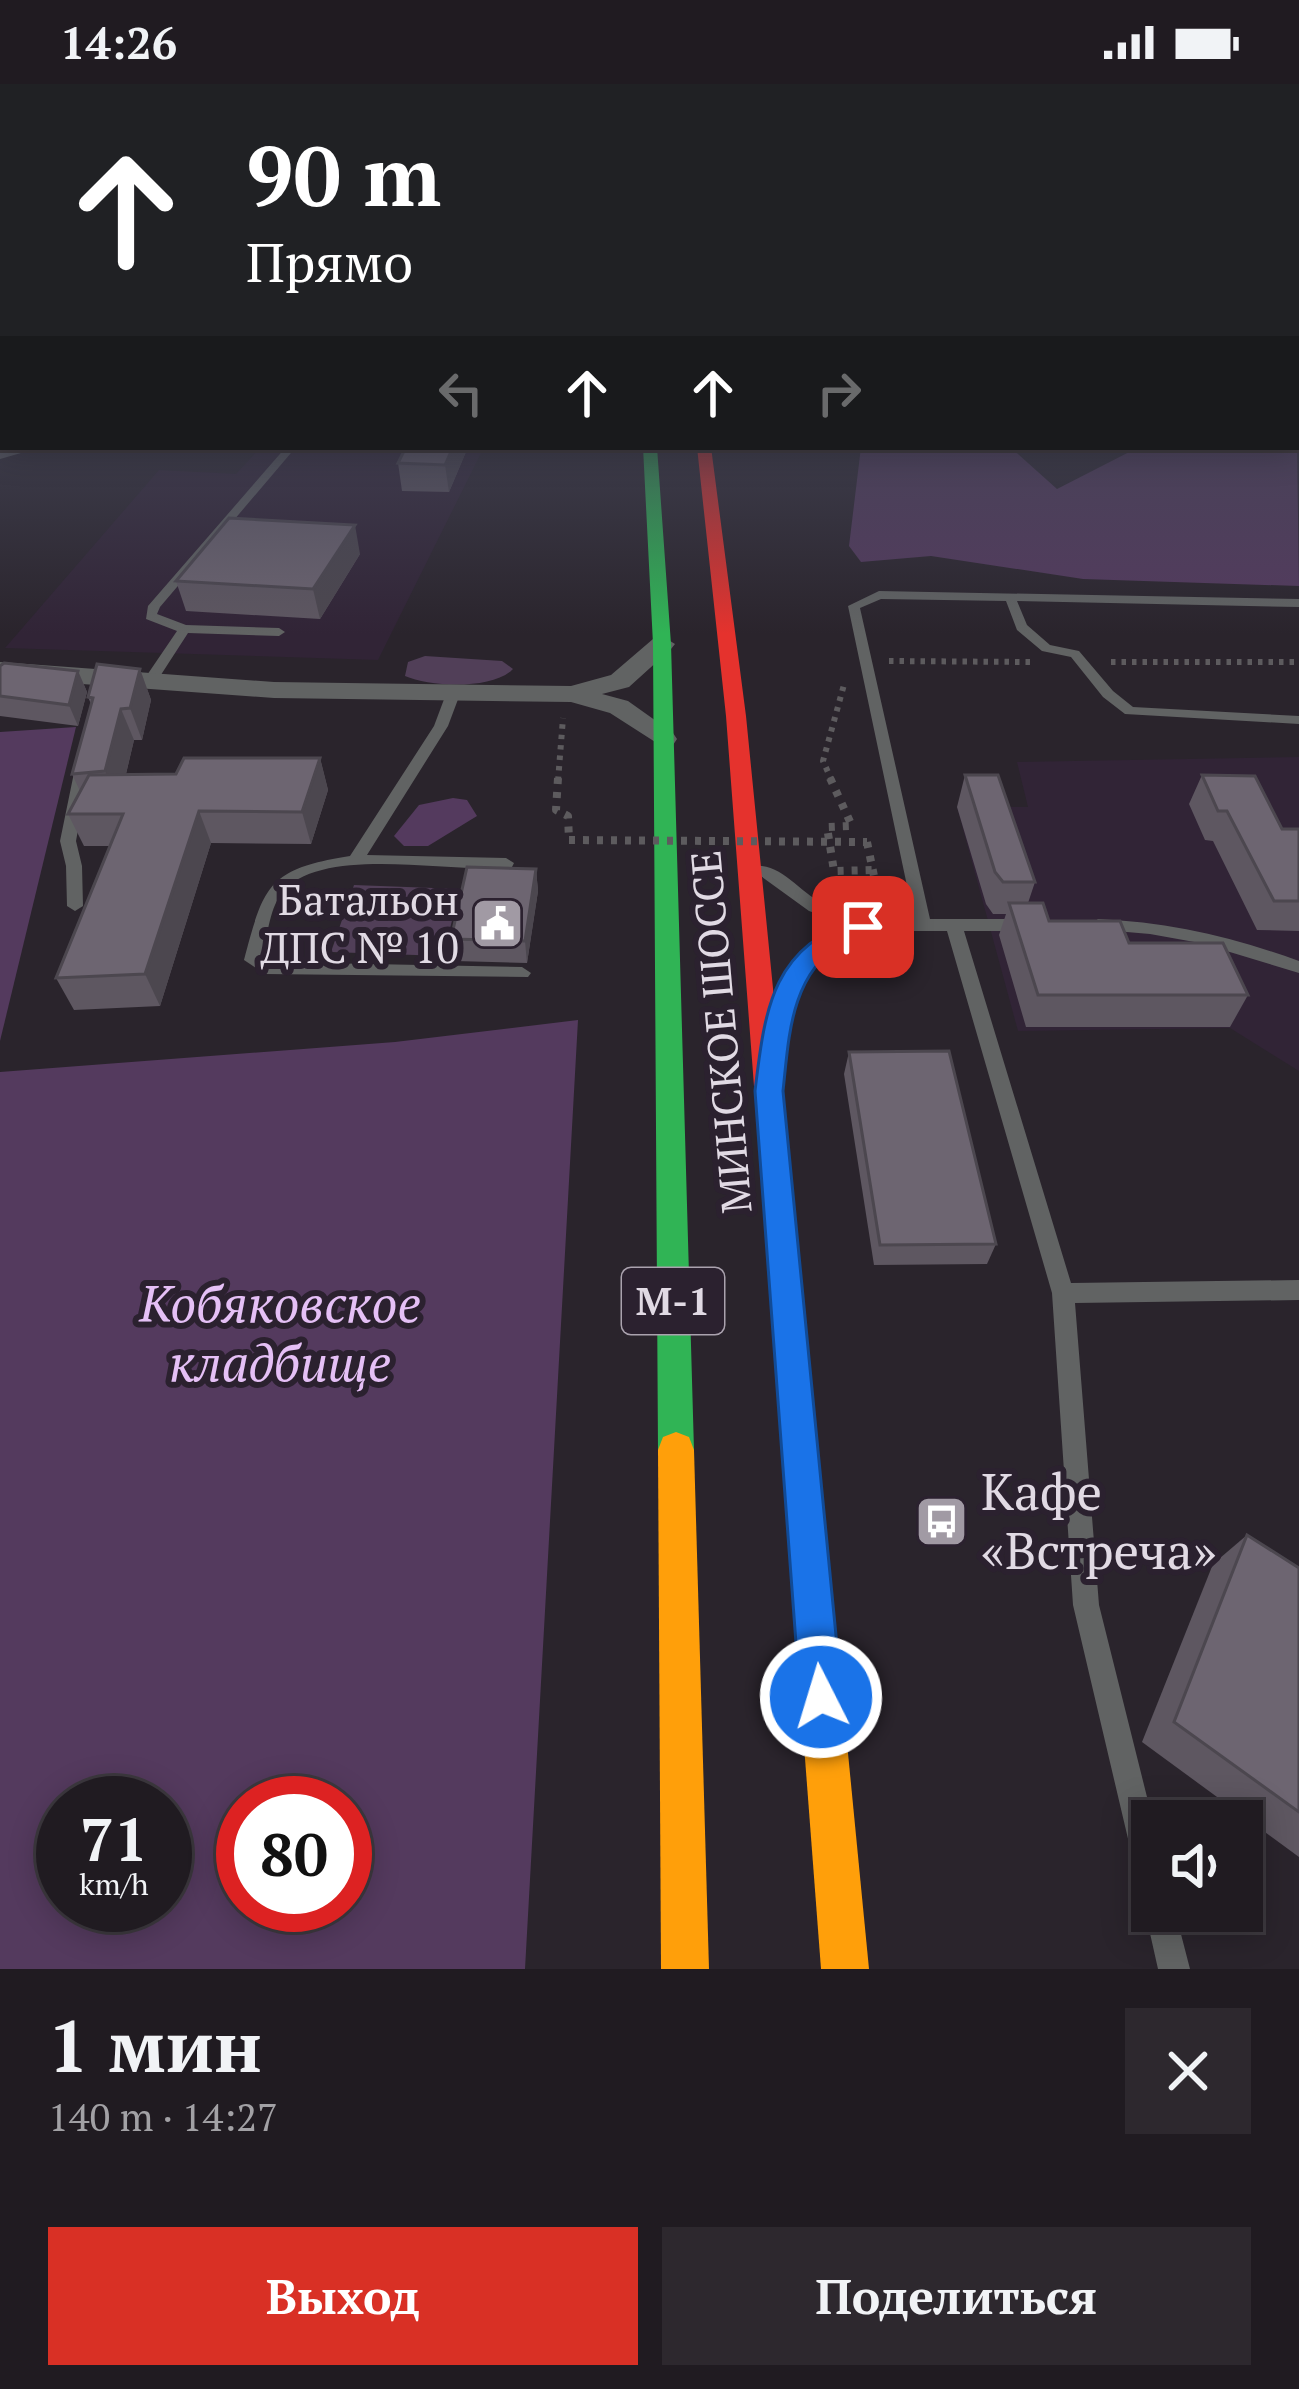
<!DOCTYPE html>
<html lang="ru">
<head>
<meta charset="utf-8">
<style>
	:root { --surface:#201b21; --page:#2d282e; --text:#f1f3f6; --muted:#a2a1a5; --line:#3d393f; --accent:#d93025 }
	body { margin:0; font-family:"PT Serif",serif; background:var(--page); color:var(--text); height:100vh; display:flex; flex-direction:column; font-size:45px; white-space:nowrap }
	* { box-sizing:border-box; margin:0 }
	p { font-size:39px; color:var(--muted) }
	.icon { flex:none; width:66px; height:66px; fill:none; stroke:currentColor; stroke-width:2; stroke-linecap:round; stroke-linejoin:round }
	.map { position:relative; height:1885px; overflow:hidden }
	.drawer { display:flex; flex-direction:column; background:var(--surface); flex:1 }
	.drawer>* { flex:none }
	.guide { position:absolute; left:0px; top:0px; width:1299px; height:366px; box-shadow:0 6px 30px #0003,0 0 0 3px var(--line); background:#202124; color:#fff; overflow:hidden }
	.buttons { position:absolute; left:1131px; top:1716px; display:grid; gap:24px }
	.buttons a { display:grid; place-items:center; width:132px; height:132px; border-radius:0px; background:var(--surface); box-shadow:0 6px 30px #0003,0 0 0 3px var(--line); font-size:60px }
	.speed { position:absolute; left:36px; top:1692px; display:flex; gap:24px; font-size:60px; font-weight:700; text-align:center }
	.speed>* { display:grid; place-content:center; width:156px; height:156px; border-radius:50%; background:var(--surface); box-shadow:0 6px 30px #0003,0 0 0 3px var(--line); line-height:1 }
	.speed small { font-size:30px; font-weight:400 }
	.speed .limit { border:18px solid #d22; background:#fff; color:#111 }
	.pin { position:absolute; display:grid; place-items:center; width:102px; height:102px; color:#fff; margin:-51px; border-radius:24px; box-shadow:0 6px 18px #0006 }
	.me { position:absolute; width:132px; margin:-66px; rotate:355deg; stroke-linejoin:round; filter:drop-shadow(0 0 9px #0008) }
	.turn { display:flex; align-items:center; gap:42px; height:252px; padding:0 48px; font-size:54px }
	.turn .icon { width:156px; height:156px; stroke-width:2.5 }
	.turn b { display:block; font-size:84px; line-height:102px }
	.lanes { display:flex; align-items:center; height:114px; padding:0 48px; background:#0003; justify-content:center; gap:60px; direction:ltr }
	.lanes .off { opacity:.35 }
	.round { display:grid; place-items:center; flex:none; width:126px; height:126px; border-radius:0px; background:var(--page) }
	.headline { display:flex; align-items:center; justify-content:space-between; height:204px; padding:0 48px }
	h1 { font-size:72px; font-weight:600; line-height:90px }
	.primary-button { display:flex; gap:24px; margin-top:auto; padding:24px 48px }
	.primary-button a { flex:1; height:138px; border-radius:0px; background:var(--accent); color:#fff; font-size:48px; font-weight:600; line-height:138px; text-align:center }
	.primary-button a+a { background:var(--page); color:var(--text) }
	.status { display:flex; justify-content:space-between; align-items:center; height:84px; padding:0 60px; background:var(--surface); direction:ltr }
	.status svg { height:33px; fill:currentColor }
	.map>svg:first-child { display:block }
	.built { fill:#312436 }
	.green { fill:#513f58 }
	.forest { fill:#543a5e; fill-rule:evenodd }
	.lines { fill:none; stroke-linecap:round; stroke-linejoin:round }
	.path-far1 { stroke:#5d5b5e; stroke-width:6; stroke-dasharray:4.5 6; stroke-linecap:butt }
	.path { stroke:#5d5b5e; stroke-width:8; stroke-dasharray:6 8; stroke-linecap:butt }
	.lane { fill:#616363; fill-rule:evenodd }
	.street { fill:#616363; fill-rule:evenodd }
	.fast { fill:#30b455; fill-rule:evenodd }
	.slow { fill:#ff9f0a; fill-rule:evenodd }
	.jam { fill:#e5322d; fill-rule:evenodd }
	.path-bridge { stroke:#5d5b5e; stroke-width:8; stroke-dasharray:6 8; stroke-linecap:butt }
	.wall { fill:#5e5761 }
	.shaded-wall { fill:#4c474f }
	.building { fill:#6d6571; stroke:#4c474f; stroke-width:3 }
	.route { fill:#1a73e8; stroke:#114b97; stroke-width:3 }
	.labels { text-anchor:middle; stroke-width:12; stroke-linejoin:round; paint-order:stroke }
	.shield { fill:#2b212f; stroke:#aaa2ae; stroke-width:3 }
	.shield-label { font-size:39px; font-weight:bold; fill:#e1dae4 }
	.poi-label { font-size:42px; fill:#e1dae4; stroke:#2b212f; text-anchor:end }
	.street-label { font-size:42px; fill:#e1dae4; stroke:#2b212f }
	.near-park-label { font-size:51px; font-style:italic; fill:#e5c0f6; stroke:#2b212f }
	.near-poi-label { font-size:51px; fill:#e1dae4; stroke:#2b212f; text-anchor:start }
</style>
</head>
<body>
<div class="status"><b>14:26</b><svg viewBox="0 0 49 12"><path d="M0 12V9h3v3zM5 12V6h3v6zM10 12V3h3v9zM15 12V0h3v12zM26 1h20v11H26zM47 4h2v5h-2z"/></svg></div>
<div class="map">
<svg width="1299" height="1885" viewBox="0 0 1299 1885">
	<rect width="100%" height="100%" fill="#2a242c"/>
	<g class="built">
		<path d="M 261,363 L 484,363 L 378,576 L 5,564 L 159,386 L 236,390 Z"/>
		<path d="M 1299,673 L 1299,987 L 1230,944 L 1018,947 L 957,723 L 1028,723 L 1017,678 Z"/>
	</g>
	<g class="green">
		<path d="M 425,572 L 502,577 L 513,585 C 493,606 430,603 405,592 L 408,578 Z"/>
		<path d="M 354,801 L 460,805 L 443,872 L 331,868 Z"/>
	</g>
	<g class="forest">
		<path d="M 1296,287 L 1299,502 L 1083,495 L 931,472 L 861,478 L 849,462 L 861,363 L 1010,363 L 1057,405 L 1139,363 L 1296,363 Z"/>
		<path d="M 76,643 L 0,957 L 0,648 Z"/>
		<path d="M 453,714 L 467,716 L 477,732 L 428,762 L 404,762 L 394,752 L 419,721 Z"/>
		<path d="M 578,936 L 525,1885 L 0,1885 L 0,988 L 395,958 ZM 63,1719 L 165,1719 L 165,1821 L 63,1821 ZM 345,1719 L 345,1821 L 243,1821 L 243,1719 Z"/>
	</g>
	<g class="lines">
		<g class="path-far1">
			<path d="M 889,577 L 1030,578"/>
			<path d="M 1111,578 L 1299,578"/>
			<path d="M 558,697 L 563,634"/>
			<path d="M 832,697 L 823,677 L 845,597"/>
		</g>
		<g class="path">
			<path d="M 558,694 L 556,726 L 568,732 L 569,756"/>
			<path d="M 830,694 L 852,742 L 827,743 L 834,787 L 873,786"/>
			<path d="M 867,758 L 880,821"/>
		</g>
		<g class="lane">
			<path d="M 25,363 L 42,363 L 0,375 L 0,369 Z"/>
			<path d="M 286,363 L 296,363 L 160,523 L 157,530 L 186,541 L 279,544 L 285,548 L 279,552 L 188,549 L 155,600 L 145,600 L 143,597 L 177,547 L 146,535 L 148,522 Z"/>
			<path d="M 879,507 L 1299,515 L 1299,523 L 1017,517 L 1027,541 L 1050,561 L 1079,567 L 1113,607 L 1133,623 L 1299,632 L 1299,640 L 1125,630 L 1103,613 L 1071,573 L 1042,567 L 1017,546 L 1006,517 L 881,515 L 860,524 L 930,835 L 1023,835 L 1031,841 L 1023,847 L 964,847 L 1071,1199 L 1299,1196 L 1299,1216 L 1075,1219 L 1099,1521 L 1153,1737 L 1152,1808 L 1141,1804 L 1137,1793 L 1073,1521 L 1052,1209 L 947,847 L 871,847 C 824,862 809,882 788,925 L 782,926 L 773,920 C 789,881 812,857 851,841 L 809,827 L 758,790 L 756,786 L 758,782 C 783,781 803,812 826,821 C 856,833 882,835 914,835 L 848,522 Z"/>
			<path d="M 453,606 L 460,610 L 448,642 L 367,771 L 506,774 L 514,779 L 512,783 C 455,791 320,758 281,810 C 269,827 267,854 262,874 L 268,878 L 522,883 L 531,889 L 528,893 L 265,890 L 244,876 C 264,800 269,785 350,772 L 434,642 L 446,610 Z"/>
			<path d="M 83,675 L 90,679 L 76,757 L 82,782 L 83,822 L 75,827 L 67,822 L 66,782 L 60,757 L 76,679 Z"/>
			<path d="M 1098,835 C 1168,838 1233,853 1299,877 L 1299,889 L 1200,859 L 1150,850 L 1092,845 L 1090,841 Z"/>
			<path d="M 1152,1815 L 1152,1827 L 1175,1827 L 1190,1885 L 1158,1885 L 1145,1827 Z"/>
		</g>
		<path class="street" d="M 662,552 L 675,560 L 671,565 L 629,603 L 602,610 L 628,617 L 673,649 L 677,655 L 673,661 L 663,663 L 610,629 L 571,618 L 274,614 L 0,594 L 0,578 L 274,598 L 571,602 L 611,591 L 653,555 Z"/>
		<path class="fast" d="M 643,363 L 657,363 L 671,560 L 694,1366 L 689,1379 L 676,1384 L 663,1379 L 658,1366 L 653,560 Z"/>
		<g class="slow">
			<path d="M 788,1212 L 800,1216 L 805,1227 L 869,1885 L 821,1885 L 771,1227 L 776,1216 Z"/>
			<path d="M 676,1348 L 689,1353 L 694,1366 L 709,1885 L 661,1885 L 658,1366 L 663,1353 Z"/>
		</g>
		<path class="jam" d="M 697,363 L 711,363 L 746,632 L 805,1227 L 800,1238 L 788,1242 L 776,1238 L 771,1227 L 726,632 Z"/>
		<path class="path-bridge" d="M 569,756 L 867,758"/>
	</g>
	<g class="wall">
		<path d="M 406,363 L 468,363 L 449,408 L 402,407 L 398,379 Z"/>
		<path d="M 360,470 L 320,535 L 186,527 L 176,497 Z"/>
		<path d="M 0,582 L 78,587 L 87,608 L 78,642 L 0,632 Z"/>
		<path d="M 140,585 L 151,616 L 142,656 L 134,656 L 126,690 L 176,690 L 320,674 L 328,706 L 311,760 L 211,759 L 160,922 L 74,926 L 56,894 L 110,762 L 84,762 L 68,730 L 80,707 L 72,690 L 91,620 L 88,613 Z"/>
		<path d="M 965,691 L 1035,798 L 1028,819 L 1049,837 L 1129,859 L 1248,911 L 1230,943 L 1026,943 L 999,851 L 1006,830 L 993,830 L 986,820 L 957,723 Z"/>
		<path d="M 1202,691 L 1282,745 L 1299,745 L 1299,847 L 1257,846 L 1213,757 L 1205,756 L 1189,720 Z"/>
		<path d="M 536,785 L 538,807 L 527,879 L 455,877 L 451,855 Z"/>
		<path d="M 849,968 L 996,1160 L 987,1180 L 874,1181 L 844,990 Z"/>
		<path d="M 1247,1451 L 1299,1484 L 1299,1773 L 1142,1658 L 1213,1480 Z"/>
	</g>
	<g class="shaded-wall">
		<path d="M 3,344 L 3,363 L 6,363 L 0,365 L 0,347 Z"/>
		<path d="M 453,363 L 468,363 L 449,408 L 445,381 Z"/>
		<path d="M 355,441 L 360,470 L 320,535 L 313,505 Z"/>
		<path d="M 140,585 L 151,616 L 142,656 L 130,624 Z"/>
		<path d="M 78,587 L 87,608 L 78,642 L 69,621 Z"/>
		<path d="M 121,625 L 134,656 L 119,719 L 105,687 Z"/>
		<path d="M 320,674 L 328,706 L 311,760 L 302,728 Z"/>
		<path d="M 199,727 L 211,759 L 160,922 L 145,890 Z"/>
		<path d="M 536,785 L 538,807 L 527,879 L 525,857 Z"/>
	</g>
	<g class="building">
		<path d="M 0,319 L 3,319 L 3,344 L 0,347 Z"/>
		<path d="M 406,363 L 453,363 L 445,381 L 398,379 Z"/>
		<path d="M 229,434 L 355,441 L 313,505 L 176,497 Z"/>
		<path d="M 4,579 L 78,587 L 69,621 L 0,612 L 0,582 Z"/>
		<path d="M 97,580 L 140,585 L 130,624 L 121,625 L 105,687 L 72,690 L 93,614 L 88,613 Z"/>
		<path d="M 184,674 L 320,674 L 302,728 L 199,727 L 145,890 L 56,894 L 123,730 L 68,730 L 89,691 L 176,690 Z"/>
		<path d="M 965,691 L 998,691 L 1035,798 L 1003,798 L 995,788 Z"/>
		<path d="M 1202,691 L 1255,692 L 1282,745 L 1299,745 L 1299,817 L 1274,817 L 1227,727 L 1218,727 Z"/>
		<path d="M 467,783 L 536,785 L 525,857 L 451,855 Z"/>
		<path d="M 1009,819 L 1043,819 L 1049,837 L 1120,837 L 1129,859 L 1223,859 L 1248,911 L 1038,911 Z"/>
		<path d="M 949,967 L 996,1160 L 880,1161 L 849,968 Z"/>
		<path d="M 1247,1451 L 1299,1484 L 1299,1728 L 1174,1638 Z"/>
	</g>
	<linearGradient id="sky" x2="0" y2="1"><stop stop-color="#171418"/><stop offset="0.52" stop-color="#444556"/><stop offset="1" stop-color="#444556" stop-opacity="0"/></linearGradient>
	<rect width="1299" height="550" fill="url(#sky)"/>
	<path class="route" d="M 863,834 L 872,837 L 876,843 C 866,853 854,852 842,859 C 790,891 789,953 783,1007 L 842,1613 L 836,1628 L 821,1634 L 806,1628 L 800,1613 L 755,1007 C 765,924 772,860 863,834 Z"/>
	<defs>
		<symbol id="civic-square" viewBox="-11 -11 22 22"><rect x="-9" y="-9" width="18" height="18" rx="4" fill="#a19aa4" stroke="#2b212f"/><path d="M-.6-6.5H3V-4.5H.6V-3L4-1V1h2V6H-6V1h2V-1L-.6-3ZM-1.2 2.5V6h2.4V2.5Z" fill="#fff"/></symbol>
		<symbol id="bus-square" viewBox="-11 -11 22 22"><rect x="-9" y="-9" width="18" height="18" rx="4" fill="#a19aa4" stroke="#2b212f"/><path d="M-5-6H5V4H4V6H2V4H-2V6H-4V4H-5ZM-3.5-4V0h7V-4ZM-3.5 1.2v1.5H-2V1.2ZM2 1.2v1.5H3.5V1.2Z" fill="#fff"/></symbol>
	</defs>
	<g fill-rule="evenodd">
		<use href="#civic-square" x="468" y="810" width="59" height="59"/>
		<use href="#bus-square" x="912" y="1408" width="59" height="59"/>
	</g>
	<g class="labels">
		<rect class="shield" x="622" y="1184" width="102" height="66" rx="9"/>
		<g class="shield-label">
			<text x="673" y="1231">М-1</text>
		</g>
		<g class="poi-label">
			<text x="459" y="831">Батальон<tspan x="459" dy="48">ДПС № 10</tspan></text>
		</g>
		<g class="street-label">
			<text transform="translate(721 948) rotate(-95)" y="15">МИНСКОЕ ШОССЕ</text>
		</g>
		<g class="near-park-label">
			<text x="280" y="1238">Кобяковское<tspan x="280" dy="59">кладбище</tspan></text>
		</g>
		<g class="near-poi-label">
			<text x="981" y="1426">Кафе<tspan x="981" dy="59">«Встреча»</tspan></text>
		</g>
	</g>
</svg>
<div class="buttons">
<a><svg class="icon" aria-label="sound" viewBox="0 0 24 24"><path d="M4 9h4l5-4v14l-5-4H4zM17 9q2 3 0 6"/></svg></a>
</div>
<div class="speed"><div>71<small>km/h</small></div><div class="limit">80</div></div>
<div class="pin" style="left:863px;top:843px;background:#d93025"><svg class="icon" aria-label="arrive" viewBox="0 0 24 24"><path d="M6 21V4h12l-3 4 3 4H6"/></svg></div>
<svg class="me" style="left:821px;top:1613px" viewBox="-20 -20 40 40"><circle r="17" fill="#1a73e8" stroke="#fff" stroke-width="3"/><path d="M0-11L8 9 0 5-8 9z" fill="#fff"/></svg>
<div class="guide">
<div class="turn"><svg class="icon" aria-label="ahead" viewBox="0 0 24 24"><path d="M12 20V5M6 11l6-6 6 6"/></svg><div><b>90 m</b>Прямо</div></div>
<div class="lanes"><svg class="icon off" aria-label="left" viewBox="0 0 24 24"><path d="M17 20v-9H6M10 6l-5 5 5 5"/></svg><svg class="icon" aria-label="ahead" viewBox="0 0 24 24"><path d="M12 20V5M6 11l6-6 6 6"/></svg><svg class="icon" aria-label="ahead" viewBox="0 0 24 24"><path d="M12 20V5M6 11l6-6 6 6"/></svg><svg class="icon off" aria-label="right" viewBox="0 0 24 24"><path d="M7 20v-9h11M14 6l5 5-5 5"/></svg></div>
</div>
</div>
<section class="drawer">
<div class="headline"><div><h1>1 мин</h1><p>140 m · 14:27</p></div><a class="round"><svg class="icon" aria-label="close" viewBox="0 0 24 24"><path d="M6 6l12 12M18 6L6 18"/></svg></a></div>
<div class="primary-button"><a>Выход</a><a>Поделиться</a></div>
</section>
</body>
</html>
